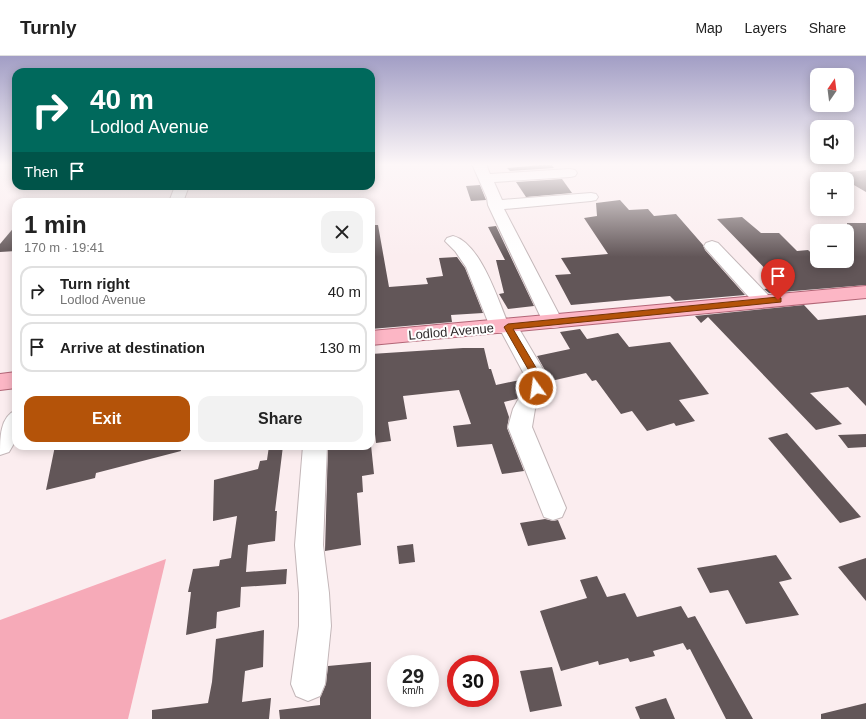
<!DOCTYPE html>
<html lang="en">
<head>
<meta charset="utf-8">
<style>
	:root { --surface:#fff; --page:#f2f2f2; --text:#222; --muted:#767676; --line:#e0e0e0; --accent:#b45309 }
	body { margin:0; font-family:Helvetica,sans-serif; background:var(--page); color:var(--text); height:100vh; display:flex; flex-direction:column; font-size:15px; white-space:nowrap }
	* { box-sizing:border-box; margin:0 }
	p { font-size:13px; color:var(--muted) }
	.icon { flex:none; width:22px; height:22px; fill:none; stroke:currentColor; stroke-width:2; stroke-linecap:round; stroke-linejoin:round }
	.map { position:relative; flex:1; overflow:hidden }
	.drawer { position:absolute; left:12px; top:142px; width:363px; height:252px; display:flex; flex-direction:column; background:var(--surface); border-radius:12px; box-shadow:0 2px 10px #0003 }
	.drawer>* { flex:none }
	.hud { position:absolute; left:12px; top:12px; width:363px; height:122px; border-radius:12px; box-shadow:0 2px 10px #0003; background:#00695c; color:#fff; overflow:hidden }
	.needle { width:26px; rotate:14deg }
	.buttons { position:absolute; left:810px; top:12px; display:grid; gap:8px }
	.buttons a { display:grid; place-items:center; width:44px; height:44px; border-radius:8px; background:var(--surface); box-shadow:0 2px 10px #0003; font-size:20px }
	.speed { position:absolute; left:387px; top:599px; display:flex; gap:8px; font-size:20px; font-weight:700; text-align:center }
	.speed>* { display:grid; place-content:center; width:52px; height:52px; border-radius:50%; background:var(--surface); box-shadow:0 2px 10px #0003; line-height:1 }
	.speed small { font-size:10px; font-weight:400 }
	.speed .limit { border:6px solid #d22; background:#fff; color:#111 }
	.pin { position:absolute; display:grid; place-items:center; width:34px; height:34px; color:#fff; margin:-41px -17px; border-radius:50% 50% 50% 0; rotate:-45deg; box-shadow:0 0 4px #0007 }
	.pin .icon { rotate:45deg }
	.me { position:absolute; width:44px; margin:-22px; rotate:346deg; stroke-linejoin:round; filter:drop-shadow(0 0 3px #0008) }
	.turn { display:flex; align-items:center; gap:14px; height:84px; padding:0 12px; font-size:18px }
	.turn .icon { width:52px; height:52px; stroke-width:2.5 }
	.turn b { display:block; font-size:28px; line-height:34px }
	.then { display:flex; align-items:center; height:38px; padding:0 12px; background:#0003; gap:8px; font-size:15px }
	.round { display:grid; place-items:center; flex:none; width:42px; height:42px; border-radius:12px; background:var(--page) }
	.overview { display:flex; align-items:center; justify-content:space-between; height:68px; padding:0 12px }
	h1 { font-size:24px; font-weight:800; line-height:30px }
	.primary-button { display:flex; gap:8px; margin-top:auto; padding:8px 12px }
	.primary-button a { flex:1; height:46px; border-radius:12px; background:var(--accent); color:#fff; font-size:16px; font-weight:800; line-height:46px; text-align:center }
	.primary-button a+a { background:var(--page); color:var(--text) }
	ul { padding:0; list-style:none }
	li { display:flex; align-items:center; gap:12px; height:50px; margin:0 8px 6px; padding:0 4px; border:2px solid var(--line); border-radius:12px }
	li div { flex:1 }
	li b { display:block; font-size:15px }
	li em { font-style:normal }
	header { display:flex; align-items:center; gap:24px; box-sizing:border-box; height:56px; padding:0 20px; background:var(--surface); border-bottom:1px solid var(--line) }
	header strong { font-size:19px }
	nav { display:flex; gap:22px; margin-inline-start:auto; font-size:14px }
	.map>svg:first-child { display:block }
	.green { fill:#f6aab8 }
	.building { fill:#625658 }
	.lines { fill:none; stroke-linecap:round; stroke-linejoin:round }
	.minor-casing { stroke:#c3b6b8; stroke-width:2 }
	.major-casing { stroke:#b26576; stroke-width:2 }
	.minor { fill:#fff; fill-rule:evenodd }
	.major { fill:#fcb6c5; fill-rule:evenodd }
	.route { fill:#b45309; stroke:#753606 }
	.labels { text-anchor:middle; stroke-width:4; stroke-linejoin:round; paint-order:stroke }
	.street-label { font-size:13px; fill:#2d2829; stroke:#fefefe }
</style>
</head>
<body>
<header>
<strong>Turnly</strong>
<nav><a>Map</a><a>Layers</a><a>Share</a></nav>
</header>
<div class="map">
<svg width="866" height="663" viewBox="0 0 866 663">
	<rect width="100%" height="100%" fill="#fbedef"/>
	<path class="green" d="M 166,503 L 128,663 L 0,663 L 0,564 Z"/>
	<g class="building">
		<path d="M 551,108 L 554,112 L 510,115 L 507,112 Z"/>
		<path d="M 866,114 L 866,136 L 847,125 L 847,123 L 843,123 L 834,118 Z"/>
		<path d="M 562,123 L 572,137 L 526,141 L 516,126 Z"/>
		<path d="M 480,129 L 486,144 L 471,145 L 466,130 Z"/>
		<path d="M 620,144 L 629,154 L 648,153 L 654,160 L 676,158 L 703,189 L 705,194 L 745,239 L 675,245 L 670,240 L 571,249 L 555,219 L 571,218 L 561,202 L 608,198 L 584,162 L 597,160 L 596,147 Z"/>
		<path d="M 742,161 L 761,177 L 779,177 L 797,195 L 808,194 L 817,202 L 817,205 L 847,205 L 847,167 L 866,167 L 866,229 L 769,237 L 764,233 L 782,230 L 717,163 Z"/>
		<path d="M 16,169 L 16,195 L 0,196 L 0,188 Z"/>
		<path d="M 371,169 L 378,169 L 389,231 L 428,228 L 426,222 L 443,220 L 439,202 L 457,201 L 465,212 L 483,257 L 451,259 L 452,266 L 371,273 Z"/>
		<path d="M 496,170 L 534,250 L 508,253 L 499,238 L 504,237 L 496,204 L 505,204 L 488,171 Z"/>
		<path d="M 804,249 L 818,264 L 866,259 L 866,350 L 848,331 L 810,337 L 842,368 L 816,374 L 708,261 L 701,267 L 695,260 Z"/>
		<path d="M 580,273 L 587,283 L 618,277 L 629,291 L 670,286 L 709,338 L 679,344 L 695,365 L 676,370 L 674,367 L 647,375 L 632,355 L 621,358 L 596,324 L 592,325 L 586,317 L 551,325 L 537,300 L 570,293 L 560,276 Z"/>
		<path d="M 463,292 L 484,292 L 489,313 L 491,313 L 496,329 L 520,324 L 523,331 L 517,343 L 504,346 L 509,361 L 507,372 L 524,415 L 502,418 L 492,388 L 457,391 L 453,370 L 471,368 L 459,334 L 403,340 L 407,363 L 388,366 L 391,385 L 376,387 L 371,342 L 371,298 Z"/>
		<path d="M 787,377 L 861,461 L 840,467 L 768,382 Z"/>
		<path d="M 866,378 L 866,391 L 848,392 L 838,379 Z"/>
		<path d="M 371,389 L 374,418 L 362,420 L 363,436 L 357,437 L 361,489 L 325,495 L 328,390 Z"/>
		<path d="M 55,390 L 180,390 L 181,395 L 96,417 L 95,422 L 46,434 Z"/>
		<path d="M 269,390 L 283,390 L 275,455 L 277,455 L 275,485 L 248,489 L 246,516 L 287,513 L 286,528 L 241,531 L 240,551 L 217,556 L 216,572 L 186,579 L 191,536 L 188,536 L 193,513 L 219,510 L 220,504 L 231,502 L 237,460 L 213,465 L 214,424 L 258,413 L 260,405 L 267,404 Z"/>
		<path d="M 545,463 L 553,465 L 558,464 L 566,483 L 528,490 L 520,467 Z"/>
		<path d="M 413,488 L 415,506 L 399,508 L 397,490 Z"/>
		<path d="M 776,499 L 792,523 L 779,526 L 799,559 L 746,568 L 728,534 L 710,537 L 697,512 Z"/>
		<path d="M 866,502 L 866,545 L 838,511 Z"/>
		<path d="M 597,520 L 607,541 L 625,537 L 637,561 L 681,550 L 688,562 L 695,560 L 753,663 L 726,663 L 690,593 L 687,594 L 683,587 L 653,595 L 655,600 L 630,606 L 628,602 L 599,609 L 598,605 L 561,615 L 540,555 L 587,542 L 580,524 Z"/>
		<path d="M 264,574 L 263,611 L 245,615 L 242,646 L 271,642 L 269,663 L 152,663 L 152,654 L 208,647 L 212,626 L 216,583 Z"/>
		<path d="M 371,606 L 371,663 L 280,663 L 279,654 L 320,649 L 320,642 L 326,628 L 328,610 Z"/>
		<path d="M 552,611 L 562,650 L 530,656 L 520,615 Z"/>
		<path d="M 666,642 L 675,663 L 640,663 L 635,651 Z"/>
		<path d="M 866,647 L 866,663 L 821,663 L 821,658 Z"/>
	</g>
	<g class="lines">
		<defs>
			<g id="minor">
				<path d="M 472,108 L 486,108 L 490,118 L 570,113 L 575,114 L 577,117 L 575,120 L 570,121 L 494,126 L 502,144 L 591,137 L 596,138 L 598,141 L 596,144 L 591,145 L 504,153 L 563,266 L 560,271 L 553,272 L 546,271 L 543,266 L 488,149 L 487,142 Z"/>
				<path d="M 175,130 L 189,130 L 183,146 L 169,146 Z"/>
				<path d="M 453,180 C 480,187 497,241 507,265 L 515,266 L 547,320 L 547,331 L 535,353 L 532,371 L 566,452 L 562,461 L 553,464 L 544,461 L 508,371 L 513,353 L 525,331 L 525,320 L 502,277 L 493,276 L 490,271 L 466,211 L 455,195 L 445,185 L 447,182 Z"/>
				<path d="M 712,185 L 718,187 L 770,241 L 772,245 L 770,249 L 763,251 L 756,249 L 706,193 L 704,190 L 706,187 Z"/>
				<path d="M 16,354 L 16,384 L 9,396 L 0,399 C 0,381 0,361 16,354 Z"/>
				<path d="M 303,390 L 327,390 L 323,489 L 329,537 L 331,570 L 325,628 L 320,640 L 308,645 L 296,640 L 291,628 L 299,570 L 299,537 L 295,489 Z"/>
			</g>
			<g id="major">
				<path d="M 866,230 L 866,242 L 371,289 L 371,275 Z"/>
				<path d="M 16,316 L 16,332 L 0,334 L 0,318 Z"/>
			</g>
		</defs>
		<use href="#minor" class="minor-casing"/>
		<use href="#major" class="major-casing"/>
		<use href="#minor" class="minor"/>
		<use href="#major" class="major"/>
	</g>
	<linearGradient id="sky" x2="0" y2="1"><stop stop-color="#a29ec5"/><stop offset="0.54" stop-color="#fdf7f8"/><stop offset="1" stop-color="#fdf7f8" stop-opacity="0"/></linearGradient>
	<rect width="866" height="201" fill="url(#sky)"/>
	<path class="route" d="M 778,241 L 781,242 L 781,246 L 513,273 L 541,320 L 541,332 L 536,335 L 532,332 L 532,320 L 504,271 L 508,268 Z"/>
	<g class="labels">
		<g class="street-label">
			<text transform="translate(451 275) rotate(-5)" y="5">Lodlod Avenue</text>
		</g>
	</g>
</svg>
<div class="buttons">
<a><svg class="needle" viewBox="-14 -14 28 28"><path d="M0-13l5 13h-10z" fill="#e53935"/><path d="M0 13l5-13h-10z" fill="#767676"/></svg></a>
<a><svg class="icon" aria-label="sound" viewBox="0 0 24 24"><path d="M4 9h4l5-4v14l-5-4H4zM17 9q2 3 0 6"/></svg></a>
<a>+</a>
<a>−</a>
</div>
<div class="speed"><div>29<small>km/h</small></div><div class="limit">30</div></div>
<div class="pin" style="left:778px;top:244px;background:#d93025"><svg class="icon" aria-label="arrive" viewBox="0 0 24 24"><path d="M6 21V4h12l-3 4 3 4H6"/></svg></div>
<svg class="me" style="left:536px;top:332px" viewBox="-20 -20 40 40"><circle r="17" fill="#b45309" stroke="#fff" stroke-width="3"/><path d="M0-11L8 9 0 5-8 9z" fill="#fff"/></svg>
<div class="hud">
<div class="turn"><svg class="icon" aria-label="right" viewBox="0 0 24 24"><path d="M7 20v-9h11M14 6l5 5-5 5"/></svg><div><b>40 m</b>Lodlod Avenue</div></div>
<div class="then">Then<svg class="icon" aria-label="arrive" viewBox="0 0 24 24"><path d="M6 21V4h12l-3 4 3 4H6"/></svg></div>
</div>
<section class="drawer">
<div class="overview"><div><h1>1 min</h1><p>170 m · 19:41</p></div><a class="round"><svg class="icon" aria-label="close" viewBox="0 0 24 24"><path d="M6 6l12 12M18 6L6 18"/></svg></a></div>
<ul>
<li><svg class="icon" aria-label="right" viewBox="0 0 24 24"><path d="M7 20v-9h11M14 6l5 5-5 5"/></svg><div><b>Turn right</b><p>Lodlod Avenue</p></div><em>40 m</em></li>
<li><svg class="icon" aria-label="arrive" viewBox="0 0 24 24"><path d="M6 21V4h12l-3 4 3 4H6"/></svg><div><b>Arrive at destination</b></div><em>130 m</em></li>
</ul>
<div class="primary-button"><a>Exit</a><a>Share</a></div>
</section>
</div>
</body>
</html>
